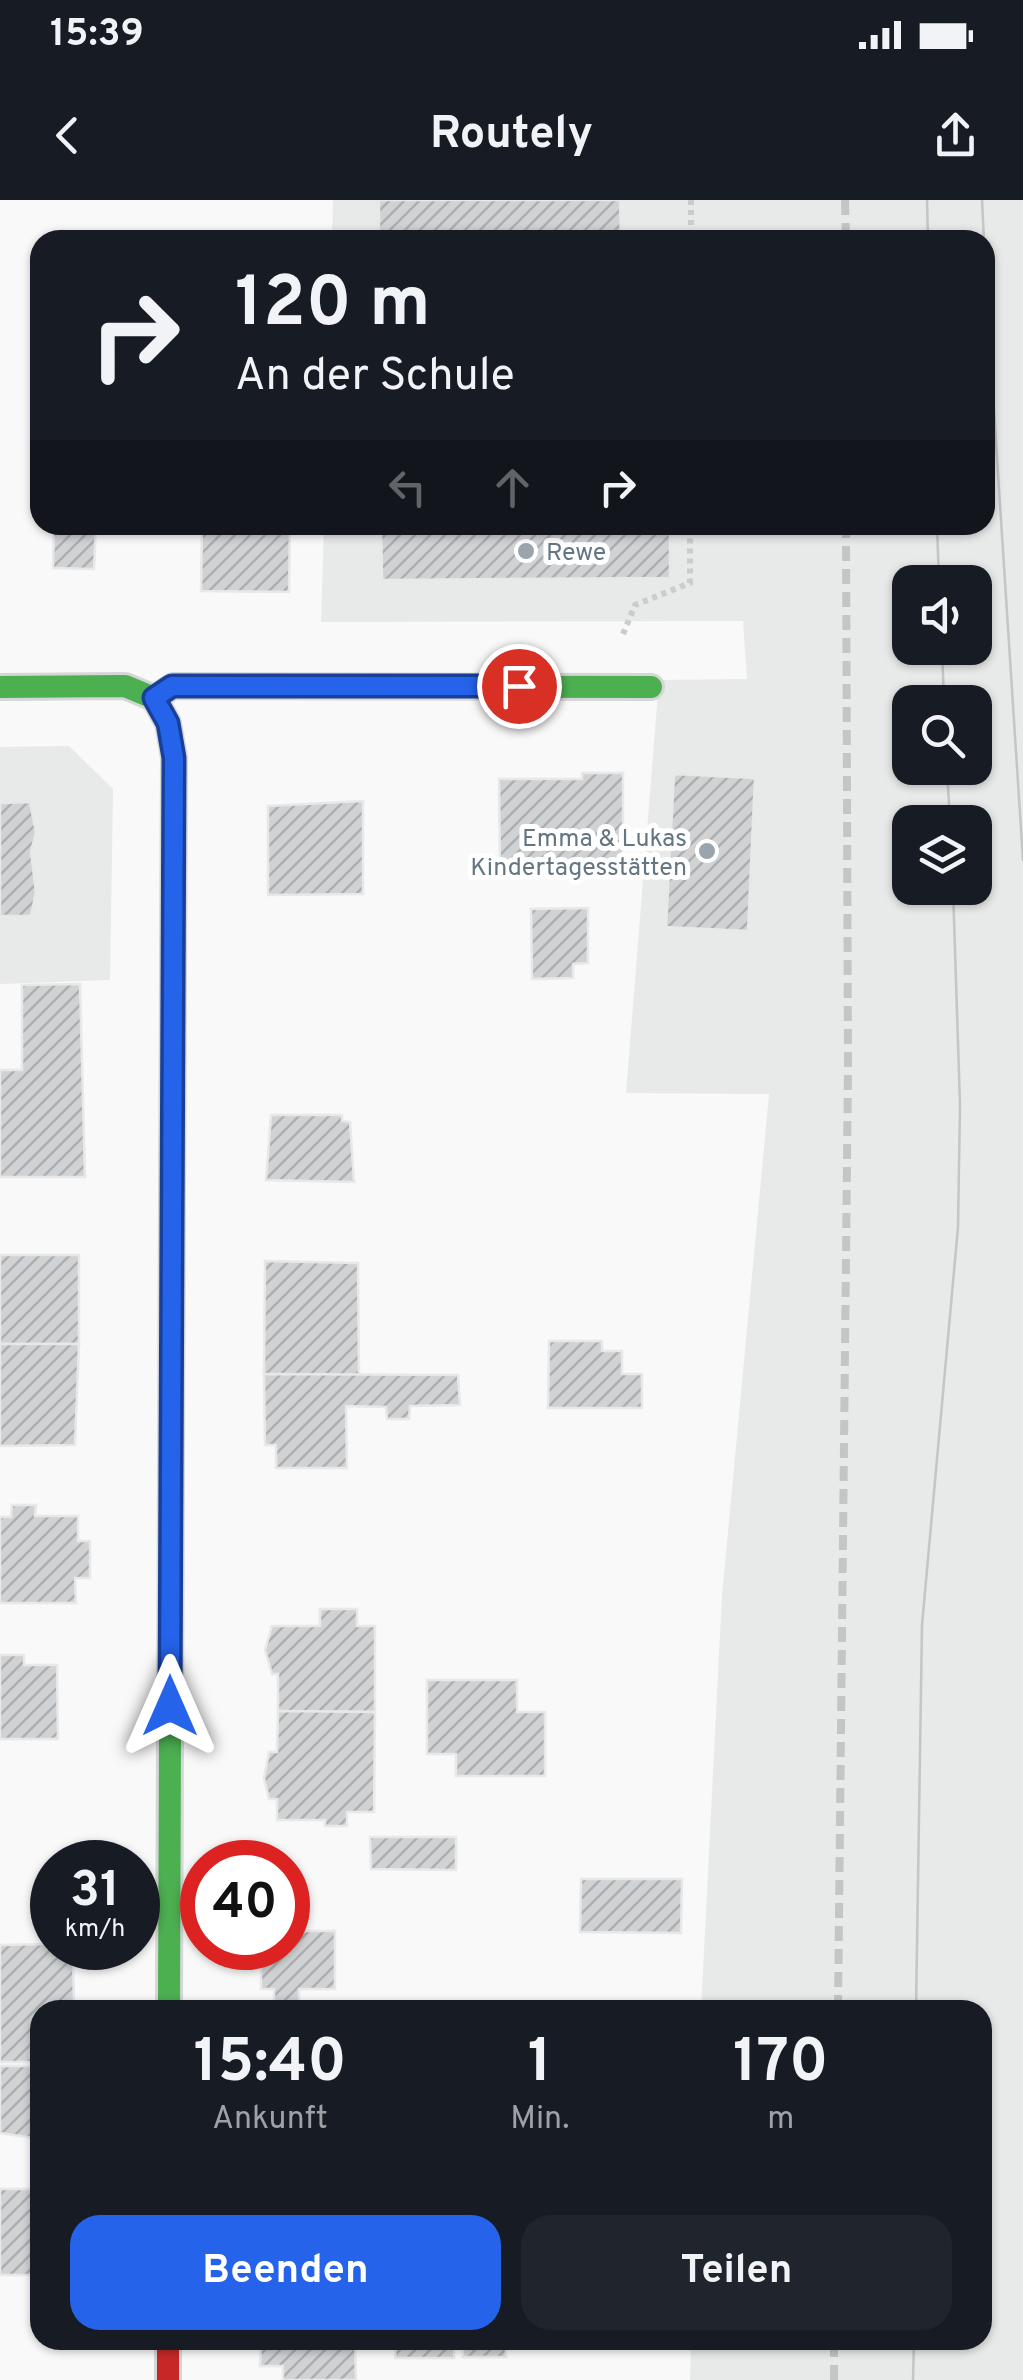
<!DOCTYPE html>
<html lang="de">
<head>
<meta charset="utf-8">
<style>
	:root { --surface:#171b24; --page:#20242c; --text:#f1f3f6; --muted:#9ea1a6; --accent:#2563eb }
	body { margin:0; font-family:Overpass,sans-serif; background:var(--page); color:var(--text); height:100vh; display:flex; flex-direction:column; font-size:38px; white-space:nowrap }
	* { box-sizing:border-box; margin:0 }
	p { font-size:32px; color:var(--muted) }
	.icon { flex:none; width:55px; height:55px; fill:none; stroke:currentColor; stroke-width:2; stroke-linecap:round; stroke-linejoin:round }
	.map { position:relative; flex:1; overflow:hidden }
	.side { position:absolute; left:30px; top:1800px; width:962px; height:350px; display:flex; flex-direction:column; background:var(--surface); border-radius:30px; box-shadow:0 2px 8px #0004 }
	.side>* { flex:none }
	.guide { position:absolute; left:30px; top:30px; width:965px; height:305px; border-radius:30px; box-shadow:0 2px 8px #0004; background:#171b24; color:var(--text); overflow:hidden }
	.controls { position:absolute; left:892px; top:365px; display:grid; gap:20px }
	.controls a { display:grid; place-items:center; width:100px; height:100px; border-radius:20px; background:var(--surface); box-shadow:0 2px 8px #0004; font-size:50px }
	.speed { position:absolute; left:30px; top:1640px; display:flex; gap:20px; font-size:50px; font-weight:700; text-align:center }
	.speed>* { display:grid; place-content:center; width:130px; height:130px; border-radius:50%; background:var(--surface); box-shadow:0 2px 8px #0004; line-height:1 }
	.speed small { font-size:25px; font-weight:400 }
	.speed .limit { border:15px solid #d22; background:#fff; color:#111 }
	.pin { position:absolute; display:grid; place-items:center; width:85px; height:85px; color:#fff; margin:-42px; border:5px solid #fff; border-radius:50%; box-shadow:0 2px 10px #0007 }
	.me { position:absolute; width:110px; margin:-55px; rotate:0deg; stroke-linejoin:round; filter:drop-shadow(0 0 8px #0008) }
	.turn { display:flex; align-items:center; gap:35px; height:210px; padding:0 40px; font-size:45px }
	.turn .icon { width:130px; height:130px; stroke-width:2.5 }
	.turn b { display:block; font-size:70px; line-height:85px }
	.lanes { display:flex; align-items:center; height:95px; padding:0 40px; background:#0003; justify-content:center; gap:50px; direction:ltr }
	.lanes .off { opacity:.35 }
	.eta { display:flex; justify-content:space-evenly; align-items:center; height:170px; text-align:center }
	.eta b { font-size:60px; font-weight:700; line-height:70px }
	.primary-button { display:flex; gap:20px; margin-top:auto; padding:20px 40px }
	.primary-button a { flex:1; height:115px; border-radius:30px; background:var(--accent); color:#fff; font-size:40px; font-weight:700; line-height:115px; text-align:center }
	.primary-button a+a { background:var(--page); color:var(--text) }
	.status { display:flex; justify-content:space-between; align-items:center; height:70px; padding:0 50px; background:var(--surface); direction:ltr }
	.status svg { height:28px; fill:currentColor }
	header { display:flex; justify-content:space-between; align-items:center; height:130px; padding:0 40px; background:var(--surface); font-size:45px; font-weight:700 }
	.map>svg:first-child { display:block }
	.built { fill:#e8e9e9; fill-rule:evenodd }
	.building { fill:url(#building-hatch); stroke:#e8e8e8; stroke-width:2.5 }
	.lines { fill:none; stroke-linecap:round; stroke-linejoin:round }
	.fast-casing { stroke:#d5d6d7; stroke-width:28 }
	.slow-casing { stroke:#d5d6d7; stroke-width:28 }
	.jam-casing { stroke:#d5d6d7; stroke-width:28 }
	.path { stroke:#cbcccd; stroke-width:6; stroke-dasharray:5 5; stroke-linecap:butt }
	.fast { stroke:#4caf50; stroke-width:22 }
	.slow { stroke:#ffc107; stroke-width:22 }
	.jam { stroke:#c62828; stroke-width:22 }
	.tram { stroke:#c3c5c6; stroke-width:2.5 }
	.rail { stroke:#c3c5c6; stroke-width:8; stroke-dasharray:15 8; stroke-linecap:butt }
	.route-casing { stroke:#184099; stroke-width:25 }
	.route { stroke:#2563eb; stroke-width:18 }
	.poi-dot { fill:#99a4ac; stroke:#fff; stroke-width:4 }
	.labels { text-anchor:middle; stroke-width:10; stroke-linejoin:round; paint-order:stroke }
	.poi-label { font-size:25px; fill:#657683; stroke:#fff; text-anchor:start }
</style>
</head>
<body>
<div class="status"><b>15:39</b><svg viewBox="0 0 49 12"><path d="M0 12V9h3v3zM5 12V6h3v6zM10 12V3h3v9zM15 12V0h3v12zM26 1h20v11H26zM47 4h2v5h-2z"/></svg></div>
<header><svg class="icon" aria-label="back" viewBox="0 0 24 24"><path d="M15 5l-7 7 7 7"/></svg>Routely<svg class="icon" aria-label="share" viewBox="0 0 24 24"><path d="M12 15V3M7 8l5-5 5 5M5 13v7h14v-7"/></svg></header>
<div class="map">
<svg width="1023" height="2180" viewBox="0 0 1023 2180">
	<defs>
		<pattern id="building-hatch" width="6" height="6" patternUnits="userSpaceOnUse" patternTransform="scale(2.5)"><rect width="6" height="6" fill="#d0d2d3"/><path d="M-1 1l2-2M0 6l6-6M5 7l2-2" fill="none" stroke="#acafb1"/></pattern>
	</defs>
	<rect width="100%" height="100%" fill="#f9f9f9"/>
	<g class="built">
		<path d="M 333,0 L 1023,0 L 1023,2180 L 690,2180 L 691,2140 L 982,2140 L 982,1810 L 701,1810 L 722,1396 L 769,894 L 626,893 L 659,480 L 747,479 L 743,421 L 321,422 L 324,325 L 985,325 L 985,40 L 332,40 ZM 910,382 L 975,382 L 975,448 L 910,448 ZM 910,502 L 975,502 L 975,568 L 910,568 ZM 910,622 L 975,622 L 975,688 L 910,688 Z"/>
		<path d="M 69,546 L 113,589 L 110,780 L 0,784 L 0,547 Z"/>
	</g>
	<g class="building">
		<path d="M 379,0 L 620,0 L 621,40 L 379,40 Z"/>
		<path d="M 54,325 L 96,325 L 94,369 L 53,368 Z"/>
		<path d="M 202,325 L 290,325 L 289,392 L 201,391 Z"/>
		<path d="M 381,325 L 670,325 L 670,378 L 382,380 Z"/>
		<path d="M 582,573 L 623,573 L 623,669 L 500,670 L 499,579 L 582,579 Z"/>
		<path d="M 674,574 L 755,578 L 748,731 L 666,727 Z"/>
		<path d="M 363,601 L 363,694 L 268,695 L 268,606 Z"/>
		<path d="M 30,602 L 36,632 L 31,652 L 36,692 L 31,716 L 0,716 L 0,603 Z"/>
		<path d="M 588,708 L 588,763 L 573,764 L 573,778 L 532,779 L 531,709 Z"/>
		<path d="M 80,784 L 85,977 L 0,977 L 0,870 L 22,870 L 22,785 Z"/>
		<path d="M 271,915 L 342,915 L 342,921 L 350,922 L 354,982 L 266,980 Z"/>
		<rect x="0" y="1055" width="79" height="89"/>
		<path d="M 265,1061 L 358,1063 L 359,1176 L 264,1174 Z"/>
		<path d="M 549,1141 L 602,1141 L 602,1151 L 622,1151 L 622,1174 L 642,1174 L 642,1208 L 548,1208 Z"/>
		<path d="M 0,1144 L 79,1144 L 75,1245 L 0,1246 Z"/>
		<path d="M 264,1174 L 458,1175 L 460,1205 L 410,1206 L 409,1219 L 387,1219 L 386,1207 L 346,1206 L 347,1268 L 276,1268 L 276,1245 L 265,1245 Z"/>
		<path d="M 12,1305 L 36,1305 L 35,1316 L 78,1316 L 78,1341 L 90,1341 L 90,1378 L 75,1378 L 76,1403 L 0,1403 L 0,1317 L 11,1317 Z"/>
		<path d="M 320,1409 L 357,1409 L 357,1426 L 375,1426 L 375,1512 L 278,1511 L 278,1474 L 272,1474 L 265,1450 L 272,1426 L 320,1426 Z"/>
		<path d="M 0,1455 L 24,1455 L 24,1465 L 57,1465 L 58,1539 L 0,1539 Z"/>
		<path d="M 427,1480 L 517,1480 L 517,1512 L 545,1512 L 545,1576 L 456,1576 L 456,1554 L 427,1554 Z"/>
		<path d="M 278,1511 L 375,1512 L 374,1612 L 347,1612 L 347,1626 L 325,1626 L 325,1620 L 277,1620 L 277,1599 L 269,1599 L 264,1578 L 269,1552 L 277,1552 Z"/>
		<path d="M 370,1637 L 456,1637 L 456,1670 L 371,1669 Z"/>
		<path d="M 581,1679 L 682,1679 L 681,1733 L 580,1732 Z"/>
		<path d="M 288,1731 L 335,1731 L 335,1789 L 299,1789 L 299,1808 L 274,1808 L 274,1789 L 261,1789 L 261,1748 L 288,1748 Z"/>
		<path d="M 52,1744 L 73,1748 L 74,1810 L 40,1810 L 40,1862 L 0,1862 L 0,1745 Z"/>
		<path d="M 0,1866 L 40,1866 L 40,1939 L 0,1933 Z"/>
		<rect x="0" y="1989" width="40" height="86"/>
		<path d="M 261,2140 L 355,2140 L 356,2180 L 283,2180 L 283,2166 L 260,2166 Z"/>
		<path d="M 396,2140 L 506,2140 L 506,2157 L 463,2157 L 463,2142 L 454,2143 L 454,2158 L 395,2158 Z"/>
	</g>
	<g class="lines">
		<defs>
			<g id="fast">
				<path d="M 0,487 L 125,486 L 154,498"/>
				<path d="M 154,498 L 173,486 L 651,487"/>
				<path d="M 169,1810 L 172,994"/>
			</g>
			<path id="slow" d="M 154,498 L 168,523 L 174,558 L 172,994"/>
			<path id="jam" d="M 168,2140 L 168,2180"/>
		</defs>
		<use href="#fast" class="fast-casing"/>
		<use href="#slow" class="slow-casing"/>
		<use href="#jam" class="jam-casing"/>
		<g class="path">
			<path d="M 691,0 L 691,40"/>
			<path d="M 623,434 L 635,405 L 690,383 L 690,325"/>
		</g>
		<use href="#fast" class="fast"/>
		<use href="#slow" class="slow"/>
		<use href="#jam" class="jam"/>
		<g class="tram">
			<path d="M 927,0 L 928,40"/>
			<path d="M 982,0 L 984,40"/>
			<path d="M 985,72 L 1023,660"/>
			<path d="M 937,325 L 939,382"/>
			<path d="M 942,448 L 944,502"/>
			<path d="M 947,568 L 950,622"/>
			<path d="M 916,1810 L 922,1425 L 958,1027 L 960,905 L 953,688"/>
			<path d="M 913,2180 L 914,2140"/>
		</g>
		<g class="rail">
			<path d="M 845,0 L 846,40"/>
			<path d="M 838,1810 L 848,869 L 846,325"/>
			<path d="M 834,2180 L 834,2140"/>
		</g>
	</g>
	<g class="lines">
		<defs>
			<path id="route" d="M 170,1506 L 174,558 L 168,523 L 154,498 L 172,486 L 519,486"/>
		</defs>
		<use href="#route" class="route-casing"/>
		<use href="#route" class="route"/>
	</g>
	<g class="poi-dot">
		<circle cx="526" cy="351" r="10"/>
		<circle cx="707" cy="651" r="10"/>
	</g>
	<g class="labels">
		<g class="poi-label">
			<text x="546" y="360">Rewe</text>
			<text x="687" y="646" text-anchor="end">Emma &amp; Lukas<tspan x="687" dy="29">Kindertagesstätten</tspan></text>
		</g>
	</g>
</svg>
<div class="controls">
<a><svg class="icon" aria-label="sound" viewBox="0 0 24 24"><path d="M4 9h4l5-4v14l-5-4H4zM17 9q2 3 0 6"/></svg></a>
<a><svg class="icon" aria-label="search" viewBox="0 0 24 24"><circle cx="10" cy="10" r="6"/><path d="M15 15l6 6"/></svg></a>
<a><svg class="icon" aria-label="layers" viewBox="0 0 24 24"><path d="M12 4l9 5-9 5-9-5zM3 14l9 5 9-5"/></svg></a>
</div>
<div class="speed"><div>31<small>km/h</small></div><div class="limit">40</div></div>
<div class="pin" style="left:519px;top:486px;background:#d93025"><svg class="icon" aria-label="arrive" viewBox="0 0 24 24"><path d="M6 21V4h12l-3 4 3 4H6"/></svg></div>
<svg class="me" style="left:170px;top:1506px" viewBox="-20 -20 40 40"><path d="M0-17L14 15 0 8-14 15z" fill="#2563eb" stroke="#fff" stroke-width="4"/></svg>
<div class="guide">
<div class="turn"><svg class="icon" aria-label="right" viewBox="0 0 24 24"><path d="M7 20v-9h11M14 6l5 5-5 5"/></svg><div><b>120 m</b>An der Schule</div></div>
<div class="lanes"><svg class="icon off" aria-label="left" viewBox="0 0 24 24"><path d="M17 20v-9H6M10 6l-5 5 5 5"/></svg><svg class="icon off" aria-label="ahead" viewBox="0 0 24 24"><path d="M12 20V5M6 11l6-6 6 6"/></svg><svg class="icon" aria-label="right" viewBox="0 0 24 24"><path d="M7 20v-9h11M14 6l5 5-5 5"/></svg></div>
</div>
<section class="side">
<div class="eta">
<div><b>15:40</b><p>Ankunft</p></div>
<div><b>1</b><p>Min.</p></div>
<div><b>170</b><p>m</p></div>
</div>
<div class="primary-button"><a>Beenden</a><a>Teilen</a></div>
</section>
</div>
</body>
</html>
